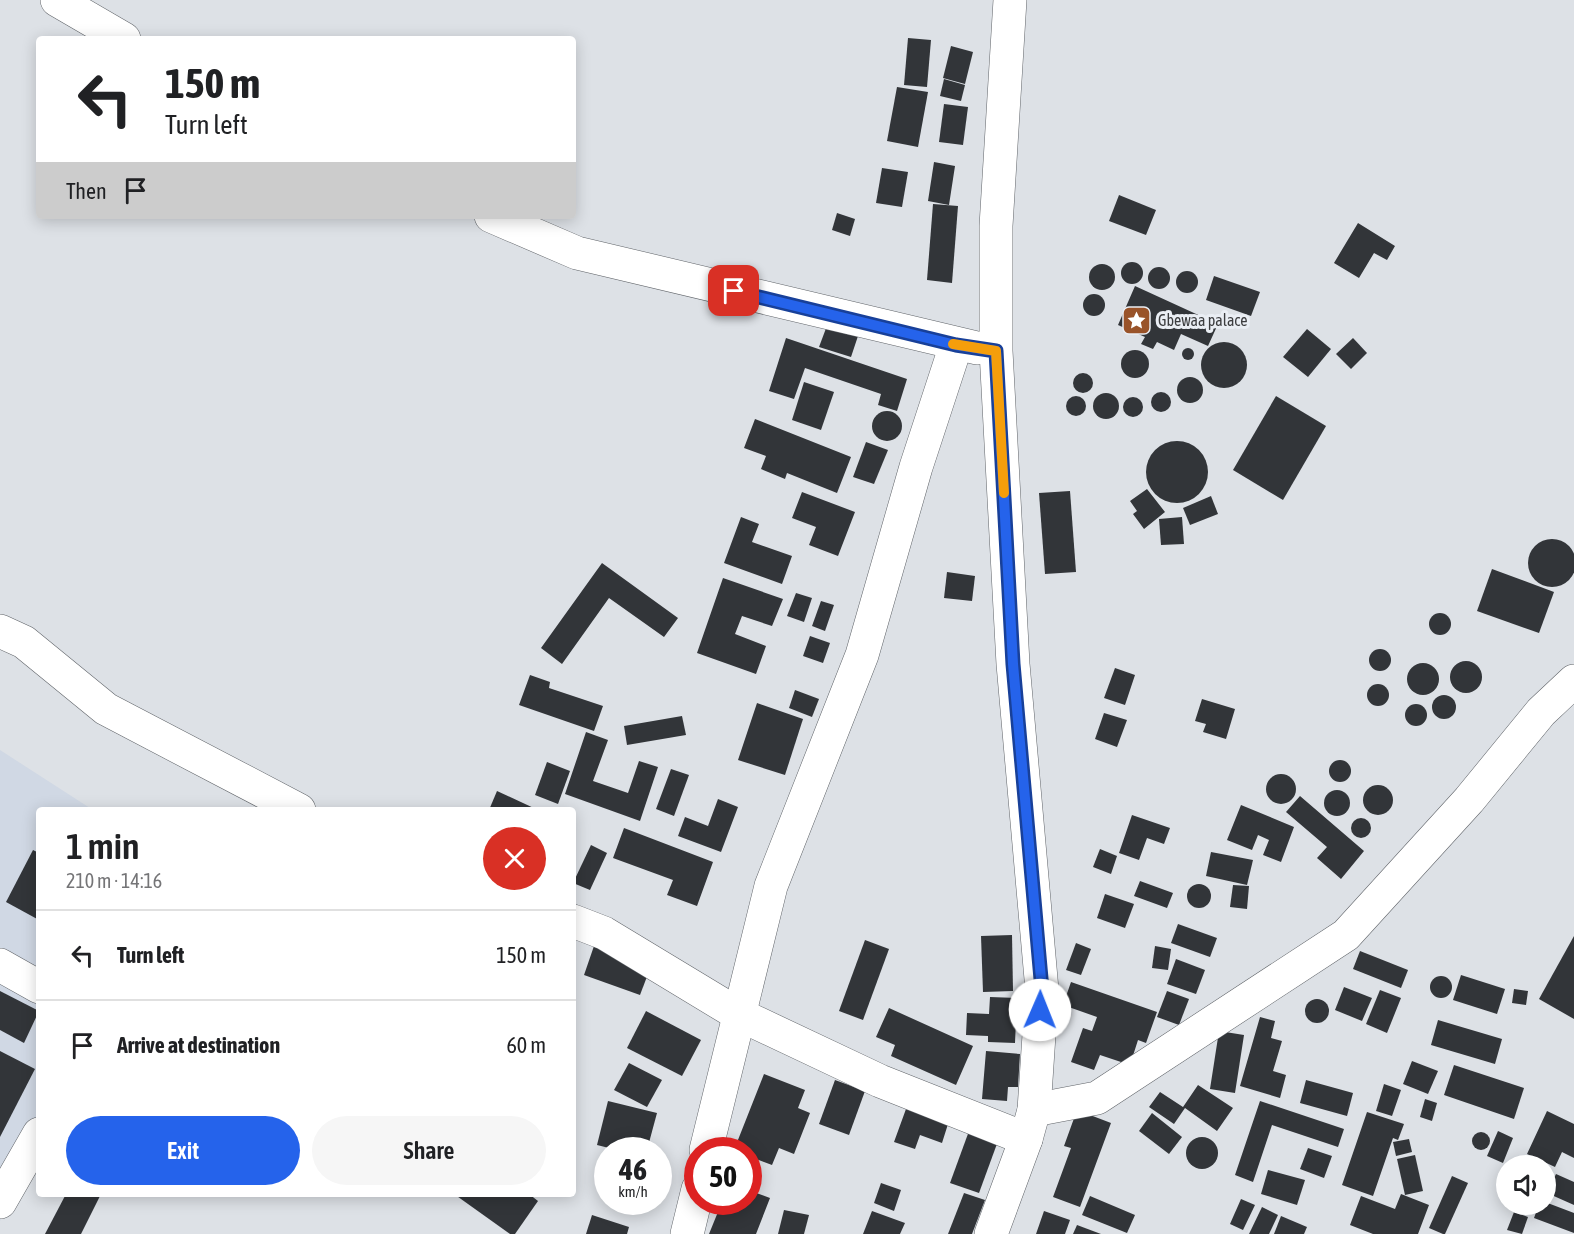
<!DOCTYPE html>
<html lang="en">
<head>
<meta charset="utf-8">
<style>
	:root { --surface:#fff; --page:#f6f6f6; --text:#202124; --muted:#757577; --line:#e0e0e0; --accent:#2563eb }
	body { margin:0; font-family:"Asap Condensed",sans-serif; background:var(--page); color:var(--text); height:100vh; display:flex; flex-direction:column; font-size:22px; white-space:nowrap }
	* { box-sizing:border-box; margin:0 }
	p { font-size:20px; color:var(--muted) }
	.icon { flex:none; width:33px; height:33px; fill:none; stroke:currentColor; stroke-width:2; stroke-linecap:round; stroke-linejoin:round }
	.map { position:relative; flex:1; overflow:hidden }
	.drawer { position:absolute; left:36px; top:807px; width:540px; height:390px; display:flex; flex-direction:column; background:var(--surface); border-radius:6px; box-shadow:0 3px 15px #0003 }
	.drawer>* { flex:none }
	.top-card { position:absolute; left:36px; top:36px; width:540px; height:183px; border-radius:6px; box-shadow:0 3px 15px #0003; background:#fff; color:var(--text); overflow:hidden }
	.buttons { position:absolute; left:1496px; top:1155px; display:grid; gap:12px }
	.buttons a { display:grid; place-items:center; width:60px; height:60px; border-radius:50%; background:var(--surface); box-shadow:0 3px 15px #0003; font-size:30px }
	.speed { position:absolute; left:594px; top:1137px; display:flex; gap:12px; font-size:30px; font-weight:700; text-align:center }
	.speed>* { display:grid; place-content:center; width:78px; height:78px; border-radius:50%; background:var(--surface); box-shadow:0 3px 15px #0003; line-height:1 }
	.speed small { font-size:15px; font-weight:400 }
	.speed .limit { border:9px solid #d22; background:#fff; color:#111 }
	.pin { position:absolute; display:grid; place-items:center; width:51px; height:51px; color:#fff; margin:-26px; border-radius:12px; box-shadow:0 3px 9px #0006 }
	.me { position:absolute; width:66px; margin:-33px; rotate:1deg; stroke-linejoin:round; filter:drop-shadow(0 0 4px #0008) }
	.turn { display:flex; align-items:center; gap:21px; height:126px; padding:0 30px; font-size:27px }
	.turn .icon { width:78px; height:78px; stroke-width:2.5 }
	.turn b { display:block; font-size:42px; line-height:51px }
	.then { display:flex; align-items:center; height:57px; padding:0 30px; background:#0003; gap:12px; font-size:22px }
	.round { display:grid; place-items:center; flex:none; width:63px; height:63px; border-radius:32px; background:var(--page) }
	.headline { display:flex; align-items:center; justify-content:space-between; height:102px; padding:0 30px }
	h1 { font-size:36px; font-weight:600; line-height:45px }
	.action { display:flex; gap:12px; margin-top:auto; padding:12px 30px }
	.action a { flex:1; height:69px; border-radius:36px; background:var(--accent); color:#fff; font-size:24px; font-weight:600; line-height:69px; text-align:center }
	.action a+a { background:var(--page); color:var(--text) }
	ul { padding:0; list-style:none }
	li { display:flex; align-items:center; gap:18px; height:90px; padding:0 30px; border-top:2px solid var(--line) }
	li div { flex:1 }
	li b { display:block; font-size:22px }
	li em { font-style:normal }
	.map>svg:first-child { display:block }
	.built { fill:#d0d8e4 }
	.building { fill:#323539 }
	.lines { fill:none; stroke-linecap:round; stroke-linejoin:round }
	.minor-casing { stroke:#606469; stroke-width:34 }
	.major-casing { stroke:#606469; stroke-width:34 }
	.minor { stroke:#fff; stroke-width:33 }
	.major { stroke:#fff; stroke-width:33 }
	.route-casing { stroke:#184099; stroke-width:15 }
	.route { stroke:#2563eb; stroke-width:10 }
	.slow { stroke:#f59e0b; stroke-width:10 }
	.labels { text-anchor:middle; stroke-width:6; stroke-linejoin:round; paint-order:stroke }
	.poi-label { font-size:16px; fill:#3c3d3f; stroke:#eaeef4; text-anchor:start }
</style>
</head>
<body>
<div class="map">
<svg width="1574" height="1234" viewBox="0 0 1574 1234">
	<rect width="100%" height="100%" fill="#dde1e6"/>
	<path class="built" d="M 0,750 L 93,810 L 39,810 L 39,1156 L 0,1221 Z"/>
	<g class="building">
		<path d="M 908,38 L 931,40 L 927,87 L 904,85 Z"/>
		<path d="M 951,46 L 973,52 L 965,84 L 943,78 Z"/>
		<path d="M 944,79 L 965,85 L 961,101 L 940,96 Z"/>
		<path d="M 897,87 L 928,92 L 918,147 L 887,141 Z"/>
		<path d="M 944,104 L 968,107 L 963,145 L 939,142 Z"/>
		<path d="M 934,162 L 955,166 L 949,205 L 928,201 Z"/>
		<path d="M 882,168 L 908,172 L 902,207 L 876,203 Z"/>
		<path d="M 1119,195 L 1156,210 L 1146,235 L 1109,221 Z"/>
		<path d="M 933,204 L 958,206 L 952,283 L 927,280 Z"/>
		<path d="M 837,213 L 855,219 L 850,236 L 832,230 Z"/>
		<path d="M 1358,223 L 1395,246 L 1387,260 L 1374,253 L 1359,278 L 1334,263 Z"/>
		<circle cx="1132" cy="273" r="11"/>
		<circle cx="1102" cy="277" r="13"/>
		<circle cx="1159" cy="278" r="11"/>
		<circle cx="1187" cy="282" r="11"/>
		<path d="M 1214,276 L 1260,292 L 1251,316 L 1206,300 Z"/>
		<path d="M 1135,286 L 1218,324 L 1208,346 L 1181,334 L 1174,350 L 1157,342 L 1153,349 L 1141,344 L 1145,337 L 1118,325 Z"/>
		<circle cx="1094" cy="305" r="11"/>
		<path d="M 828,323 L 859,333 L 851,357 L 819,347 Z"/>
		<path d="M 1307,329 L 1331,349 L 1308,377 L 1283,357 Z"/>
		<path d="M 786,338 L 907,379 L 897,411 L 878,405 L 881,394 L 805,368 L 794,399 L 769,391 Z"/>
		<path d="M 1353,338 L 1367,353 L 1351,369 L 1336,354 Z"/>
		<circle cx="1224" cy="365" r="23"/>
		<circle cx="1188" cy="354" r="6"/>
		<circle cx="1135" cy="364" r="14"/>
		<circle cx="1083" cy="383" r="10"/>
		<circle cx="1190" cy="390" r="13"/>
		<path d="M 804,382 L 834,392 L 821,430 L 792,420 Z"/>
		<circle cx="1161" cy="402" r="10"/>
		<circle cx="1106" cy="406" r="13"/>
		<path d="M 1276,396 L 1326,426 L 1283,500 L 1233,470 Z"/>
		<circle cx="1076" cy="406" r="10"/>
		<circle cx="1133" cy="407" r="10"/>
		<circle cx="887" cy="426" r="15"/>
		<path d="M 755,419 L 851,457 L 837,493 L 787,473 L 785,479 L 761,469 L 766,456 L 744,448 Z"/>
		<circle cx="1177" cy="472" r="31"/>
		<path d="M 866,442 L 888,450 L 874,484 L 853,477 Z"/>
		<path d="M 1147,489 L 1165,512 L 1144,529 L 1133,514 L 1137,511 L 1130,501 Z"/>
		<path d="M 1070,491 L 1076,572 L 1045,574 L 1039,493 Z"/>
		<path d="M 802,492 L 855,512 L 838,556 L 809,545 L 816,527 L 792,518 Z"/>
		<path d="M 1211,496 L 1218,514 L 1190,525 L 1183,508 Z"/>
		<path d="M 741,517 L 759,524 L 752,542 L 792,556 L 782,584 L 724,563 Z"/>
		<path d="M 1182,517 L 1184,544 L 1161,545 L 1159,519 Z"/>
		<circle cx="1552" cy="563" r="24"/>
		<path d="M 602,563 L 678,618 L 664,637 L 609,598 L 562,664 L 541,648 Z"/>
		<path d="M 1492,569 L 1554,592 L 1539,633 L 1477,611 Z"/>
		<path d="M 947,572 L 975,576 L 972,601 L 944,598 Z"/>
		<path d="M 723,578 L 783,599 L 772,626 L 742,616 L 735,634 L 766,646 L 756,674 L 697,653 Z"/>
		<path d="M 796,593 L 812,598 L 804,622 L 787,616 Z"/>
		<path d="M 821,601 L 834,605 L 825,631 L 812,626 Z"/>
		<circle cx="1440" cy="624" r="11"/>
		<path d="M 810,636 L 830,643 L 823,663 L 803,656 Z"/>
		<circle cx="1380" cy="660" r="11"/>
		<circle cx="1466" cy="677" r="16"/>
		<circle cx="1423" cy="679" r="16"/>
		<path d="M 1115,668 L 1135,675 L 1125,705 L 1104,698 Z"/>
		<path d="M 530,675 L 550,682 L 549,688 L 603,706 L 594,731 L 519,705 Z"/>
		<circle cx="1378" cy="695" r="11"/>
		<path d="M 795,690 L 819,699 L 812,717 L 789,708 Z"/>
		<circle cx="1444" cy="707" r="12"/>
		<path d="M 1202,699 L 1235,709 L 1226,739 L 1203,732 L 1206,724 L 1195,721 Z"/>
		<path d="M 757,703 L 803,719 L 785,775 L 738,760 Z"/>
		<circle cx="1416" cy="715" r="11"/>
		<path d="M 1104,713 L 1127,720 L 1117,747 L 1095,739 Z"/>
		<path d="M 682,716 L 686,735 L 627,745 L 624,726 Z"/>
		<path d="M 586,732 L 608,740 L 593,781 L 628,793 L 639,761 L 658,767 L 640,821 L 565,794 Z"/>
		<circle cx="1340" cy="771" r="11"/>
		<path d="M 547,762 L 570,771 L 558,804 L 535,795 Z"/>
		<path d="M 671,769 L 689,775 L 674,816 L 656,809 Z"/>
		<circle cx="1281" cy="789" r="15"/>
		<circle cx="1378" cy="800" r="15"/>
		<circle cx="1337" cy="803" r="13"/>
		<path d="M 497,791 L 538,810 L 489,810 Z"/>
		<path d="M 1300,796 L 1364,851 L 1341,879 L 1317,858 L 1327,847 L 1286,812 Z"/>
		<path d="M 718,799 L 738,807 L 721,852 L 678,836 L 685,817 L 708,826 Z"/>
		<path d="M 1241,805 L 1294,827 L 1281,862 L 1263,855 L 1269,840 L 1258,835 L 1252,850 L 1227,840 Z"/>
		<path d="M 1132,815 L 1170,828 L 1164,844 L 1147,838 L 1139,860 L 1119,853 Z"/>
		<circle cx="1361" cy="828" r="10"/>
		<path d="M 624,828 L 713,862 L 697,906 L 667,895 L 673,880 L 613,858 Z"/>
		<path d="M 591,845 L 607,853 L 590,890 L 573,883 Z"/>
		<path d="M 1100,849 L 1117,856 L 1111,874 L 1093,867 Z"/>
		<path d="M 33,850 L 39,853 L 39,920 L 6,902 Z"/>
		<path d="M 1211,852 L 1253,860 L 1247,885 L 1206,876 Z"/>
		<path d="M 1140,881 L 1173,893 L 1167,908 L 1134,896 Z"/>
		<circle cx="1199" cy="896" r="12"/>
		<path d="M 1233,885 L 1249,886 L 1247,909 L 1230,907 Z"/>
		<path d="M 1105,894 L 1134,904 L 1125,928 L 1097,918 Z"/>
		<path d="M 1178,924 L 1217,938 L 1210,957 L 1171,943 Z"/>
		<path d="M 1012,935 L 1013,991 L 983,992 L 981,936 Z"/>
		<path d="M 1574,936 L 1574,1019 L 1539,999 Z"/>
		<path d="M 865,940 L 889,949 L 863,1020 L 839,1011 Z"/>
		<path d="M 1076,943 L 1091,949 L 1081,975 L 1066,970 Z"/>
		<path d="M 594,946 L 651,966 L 640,995 L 584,975 Z"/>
		<path d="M 1155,946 L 1171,949 L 1168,970 L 1152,968 Z"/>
		<path d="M 1360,951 L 1408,970 L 1401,988 L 1353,969 Z"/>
		<path d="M 1176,959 L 1205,970 L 1196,994 L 1167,984 Z"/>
		<path d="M 1461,975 L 1505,989 L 1497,1014 L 1453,1000 Z"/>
		<circle cx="1441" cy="987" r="11"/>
		<path d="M 1071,982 L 1157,1012 L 1146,1043 L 1138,1040 L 1130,1065 L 1100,1055 L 1094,1070 L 1071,1062 L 1083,1028 L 1092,1031 L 1097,1017 L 1063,1005 Z"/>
		<path d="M 1344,987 L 1372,998 L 1362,1021 L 1335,1010 Z"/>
		<path d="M 1514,989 L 1528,991 L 1526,1005 L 1512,1003 Z"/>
		<path d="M 1380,990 L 1401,998 L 1387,1033 L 1366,1024 Z"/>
		<path d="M 0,991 L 39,1011 L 24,1043 L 0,1030 Z"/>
		<path d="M 1167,991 L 1189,999 L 1179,1025 L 1157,1017 Z"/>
		<path d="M 990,997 L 1017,998 L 1015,1043 L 988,1042 L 988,1036 L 966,1035 L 967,1013 L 989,1014 Z"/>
		<circle cx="1317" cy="1011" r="12"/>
		<path d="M 889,1008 L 973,1046 L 956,1085 L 891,1056 L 895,1045 L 876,1037 Z"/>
		<path d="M 646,1011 L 701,1040 L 682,1076 L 627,1048 Z"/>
		<path d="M 1260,1017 L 1275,1021 L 1271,1038 L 1282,1041 L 1273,1071 L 1286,1075 L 1280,1098 L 1240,1086 Z"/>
		<path d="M 1438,1020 L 1502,1039 L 1495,1064 L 1431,1045 Z"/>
		<path d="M 1219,1031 L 1244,1035 L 1235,1093 L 1210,1089 Z"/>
		<path d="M 0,1051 L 35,1069 L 0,1137 Z"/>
		<path d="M 986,1051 L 1020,1054 L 1018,1087 L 1008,1087 L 1007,1101 L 982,1099 Z"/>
		<path d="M 1412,1061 L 1438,1071 L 1428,1094 L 1403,1084 Z"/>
		<path d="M 629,1063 L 662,1080 L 647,1107 L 614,1090 Z"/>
		<path d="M 1454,1065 L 1524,1088 L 1514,1119 L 1444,1095 Z"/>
		<path d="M 764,1074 L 805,1090 L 798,1108 L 810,1113 L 794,1154 L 779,1148 L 772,1165 L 748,1156 L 748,1150 L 734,1150 Z"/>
		<path d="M 835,1080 L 865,1091 L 849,1135 L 819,1124 Z"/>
		<path d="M 1306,1080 L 1353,1093 L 1347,1116 L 1300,1103 Z"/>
		<path d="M 1384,1084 L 1401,1090 L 1392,1116 L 1376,1111 Z"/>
		<path d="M 1198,1085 L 1233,1108 L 1217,1131 L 1185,1108 L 1174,1124 L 1149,1107 L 1160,1092 L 1183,1107 Z"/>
		<path d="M 1425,1099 L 1437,1103 L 1432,1121 L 1420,1117 Z"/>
		<path d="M 608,1101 L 657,1113 L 647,1150 L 617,1150 L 597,1145 Z"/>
		<path d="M 1260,1101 L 1344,1129 L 1338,1147 L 1272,1125 L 1253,1182 L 1235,1175 Z"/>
		<path d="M 906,1109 L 948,1124 L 942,1143 L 920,1135 L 915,1149 L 894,1142 Z"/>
		<path d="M 1077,1110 L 1111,1123 L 1080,1207 L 1053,1197 L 1071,1148 L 1064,1146 Z"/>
		<path d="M 1547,1111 L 1574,1124 L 1574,1158 L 1562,1152 L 1555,1167 L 1527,1154 Z"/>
		<path d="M 1367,1112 L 1404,1124 L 1398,1140 L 1393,1138 L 1373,1196 L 1342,1185 Z"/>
		<path d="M 1152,1113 L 1182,1137 L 1169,1154 L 1139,1131 Z"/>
		<path d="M 969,1131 L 998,1141 L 979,1193 L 950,1183 Z"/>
		<path d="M 1498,1131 L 1513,1138 L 1503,1163 L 1487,1156 Z"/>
		<circle cx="1481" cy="1141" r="9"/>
		<circle cx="1202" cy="1153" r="16"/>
		<path d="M 1409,1139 L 1412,1152 L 1396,1156 L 1393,1142 Z"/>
		<path d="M 1308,1148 L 1332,1156 L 1324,1178 L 1300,1169 Z"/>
		<path d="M 1415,1155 L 1423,1191 L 1405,1195 L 1397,1159 Z"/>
		<path d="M 1268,1170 L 1305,1180 L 1297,1205 L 1261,1194 Z"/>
		<path d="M 1556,1174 L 1574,1182 L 1574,1205 L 1547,1193 Z"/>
		<path d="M 1452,1176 L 1468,1183 L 1445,1234 L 1443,1234 L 1429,1228 Z"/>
		<path d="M 881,1183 L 901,1190 L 894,1211 L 874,1203 Z"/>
		<path d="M 748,1190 L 770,1198 L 756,1234 L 709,1234 L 722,1202 L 748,1202 Z"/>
		<path d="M 964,1193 L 985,1200 L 972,1234 L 948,1234 Z"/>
		<path d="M 66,1194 L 101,1194 L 81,1234 L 45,1234 Z"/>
		<path d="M 454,1194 L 529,1194 L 538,1201 L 515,1234 L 510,1234 Z"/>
		<path d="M 1401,1194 L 1429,1205 L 1418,1234 L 1373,1234 L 1350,1225 L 1361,1196 L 1395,1209 Z"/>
		<path d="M 1090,1196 L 1135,1215 L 1127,1233 L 1082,1215 Z"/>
		<path d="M 1241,1199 L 1255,1205 L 1243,1230 L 1230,1224 Z"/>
		<path d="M 1545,1202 L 1574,1213 L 1574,1233 L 1534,1218 L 1539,1204 L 1545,1204 Z"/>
		<path d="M 1262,1207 L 1278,1215 L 1269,1234 L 1249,1234 Z"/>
		<path d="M 784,1210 L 809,1215 L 804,1234 L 778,1234 Z"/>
		<path d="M 872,1211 L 905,1223 L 900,1234 L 863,1234 Z"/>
		<path d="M 1044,1211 L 1070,1220 L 1065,1234 L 1036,1234 Z"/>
		<path d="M 1514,1212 L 1528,1217 L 1522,1234 L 1507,1230 Z"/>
		<path d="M 592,1215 L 629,1227 L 627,1234 L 586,1234 Z"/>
		<path d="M 1281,1216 L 1307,1227 L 1304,1234 L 1274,1234 Z"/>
		<path d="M 1077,1225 L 1101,1234 L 1073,1234 Z"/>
	</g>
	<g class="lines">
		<defs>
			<g id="minor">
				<path d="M 57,0 L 124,39"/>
				<path d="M 491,216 L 577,253 L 977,348"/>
				<path d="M 0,631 L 24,642 L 106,709 L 299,810"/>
				<path d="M 573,921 L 604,933 L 738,1014 L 880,1081 L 1026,1139"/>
				<path d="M 0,965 L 39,987"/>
				<path d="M 1034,1110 L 1097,1098 L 1346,935 L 1469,800 L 1541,712 L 1574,681"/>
				<path d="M 706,1150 L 771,886 L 862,655 L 916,467 L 956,345"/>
				<path d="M 0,1202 L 39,1134"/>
				<path d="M 687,1234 L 698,1189"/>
			</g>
			<path id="major" d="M 991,1234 L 1026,1139 L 1034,1110 L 1042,990 L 1013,664 L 996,351 L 996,226 L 1010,0"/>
		</defs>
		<use href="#minor" class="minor-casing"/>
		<use href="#major" class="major-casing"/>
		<use href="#minor" class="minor"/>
		<use href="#major" class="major"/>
	</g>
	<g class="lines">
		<defs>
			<path id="route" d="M 734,291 L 956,345 L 996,351 L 1013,664 L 1042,990 L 1040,1010"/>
		</defs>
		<use href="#route" class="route-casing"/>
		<use href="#route" class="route"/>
		<path class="slow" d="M 953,344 L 996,351 L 1004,493"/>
	</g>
	<defs>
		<symbol id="sight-square" viewBox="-11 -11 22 22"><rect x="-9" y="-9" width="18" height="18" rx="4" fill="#995329" stroke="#eaeef4"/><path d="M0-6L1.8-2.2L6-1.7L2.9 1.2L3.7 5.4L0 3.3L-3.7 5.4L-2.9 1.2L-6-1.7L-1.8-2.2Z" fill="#fff"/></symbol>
	</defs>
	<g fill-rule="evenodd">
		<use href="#sight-square" x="1120" y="304" width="33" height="33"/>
	</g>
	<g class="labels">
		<g class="poi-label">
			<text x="1158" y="326">Gbewaa palace</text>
		</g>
	</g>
</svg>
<div class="buttons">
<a><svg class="icon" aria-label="sound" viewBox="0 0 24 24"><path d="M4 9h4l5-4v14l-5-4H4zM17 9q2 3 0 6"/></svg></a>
</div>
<div class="speed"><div>46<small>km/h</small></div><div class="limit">50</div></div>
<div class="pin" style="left:734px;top:291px;background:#d93025"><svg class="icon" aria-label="arrive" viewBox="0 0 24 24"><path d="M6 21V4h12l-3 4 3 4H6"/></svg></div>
<svg class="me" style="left:1040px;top:1010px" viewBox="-20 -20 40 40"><circle r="19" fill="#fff"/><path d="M0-13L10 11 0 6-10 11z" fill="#2563eb"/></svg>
<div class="top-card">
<div class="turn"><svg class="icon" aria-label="left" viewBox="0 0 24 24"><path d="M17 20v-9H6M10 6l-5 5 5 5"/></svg><div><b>150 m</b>Turn left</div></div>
<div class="then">Then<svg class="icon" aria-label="arrive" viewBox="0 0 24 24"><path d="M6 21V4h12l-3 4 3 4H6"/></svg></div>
</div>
<section class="drawer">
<div class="headline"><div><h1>1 min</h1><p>210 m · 14:16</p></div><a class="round" style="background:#d93025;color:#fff"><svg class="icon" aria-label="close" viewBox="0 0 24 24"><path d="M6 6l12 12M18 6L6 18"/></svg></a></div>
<ul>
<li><svg class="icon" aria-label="left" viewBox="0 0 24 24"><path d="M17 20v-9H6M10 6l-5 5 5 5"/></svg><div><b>Turn left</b></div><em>150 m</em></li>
<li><svg class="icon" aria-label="arrive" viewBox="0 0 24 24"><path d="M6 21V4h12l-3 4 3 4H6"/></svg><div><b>Arrive at destination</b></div><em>60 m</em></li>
</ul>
<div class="action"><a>Exit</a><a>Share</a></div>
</section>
</div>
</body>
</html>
